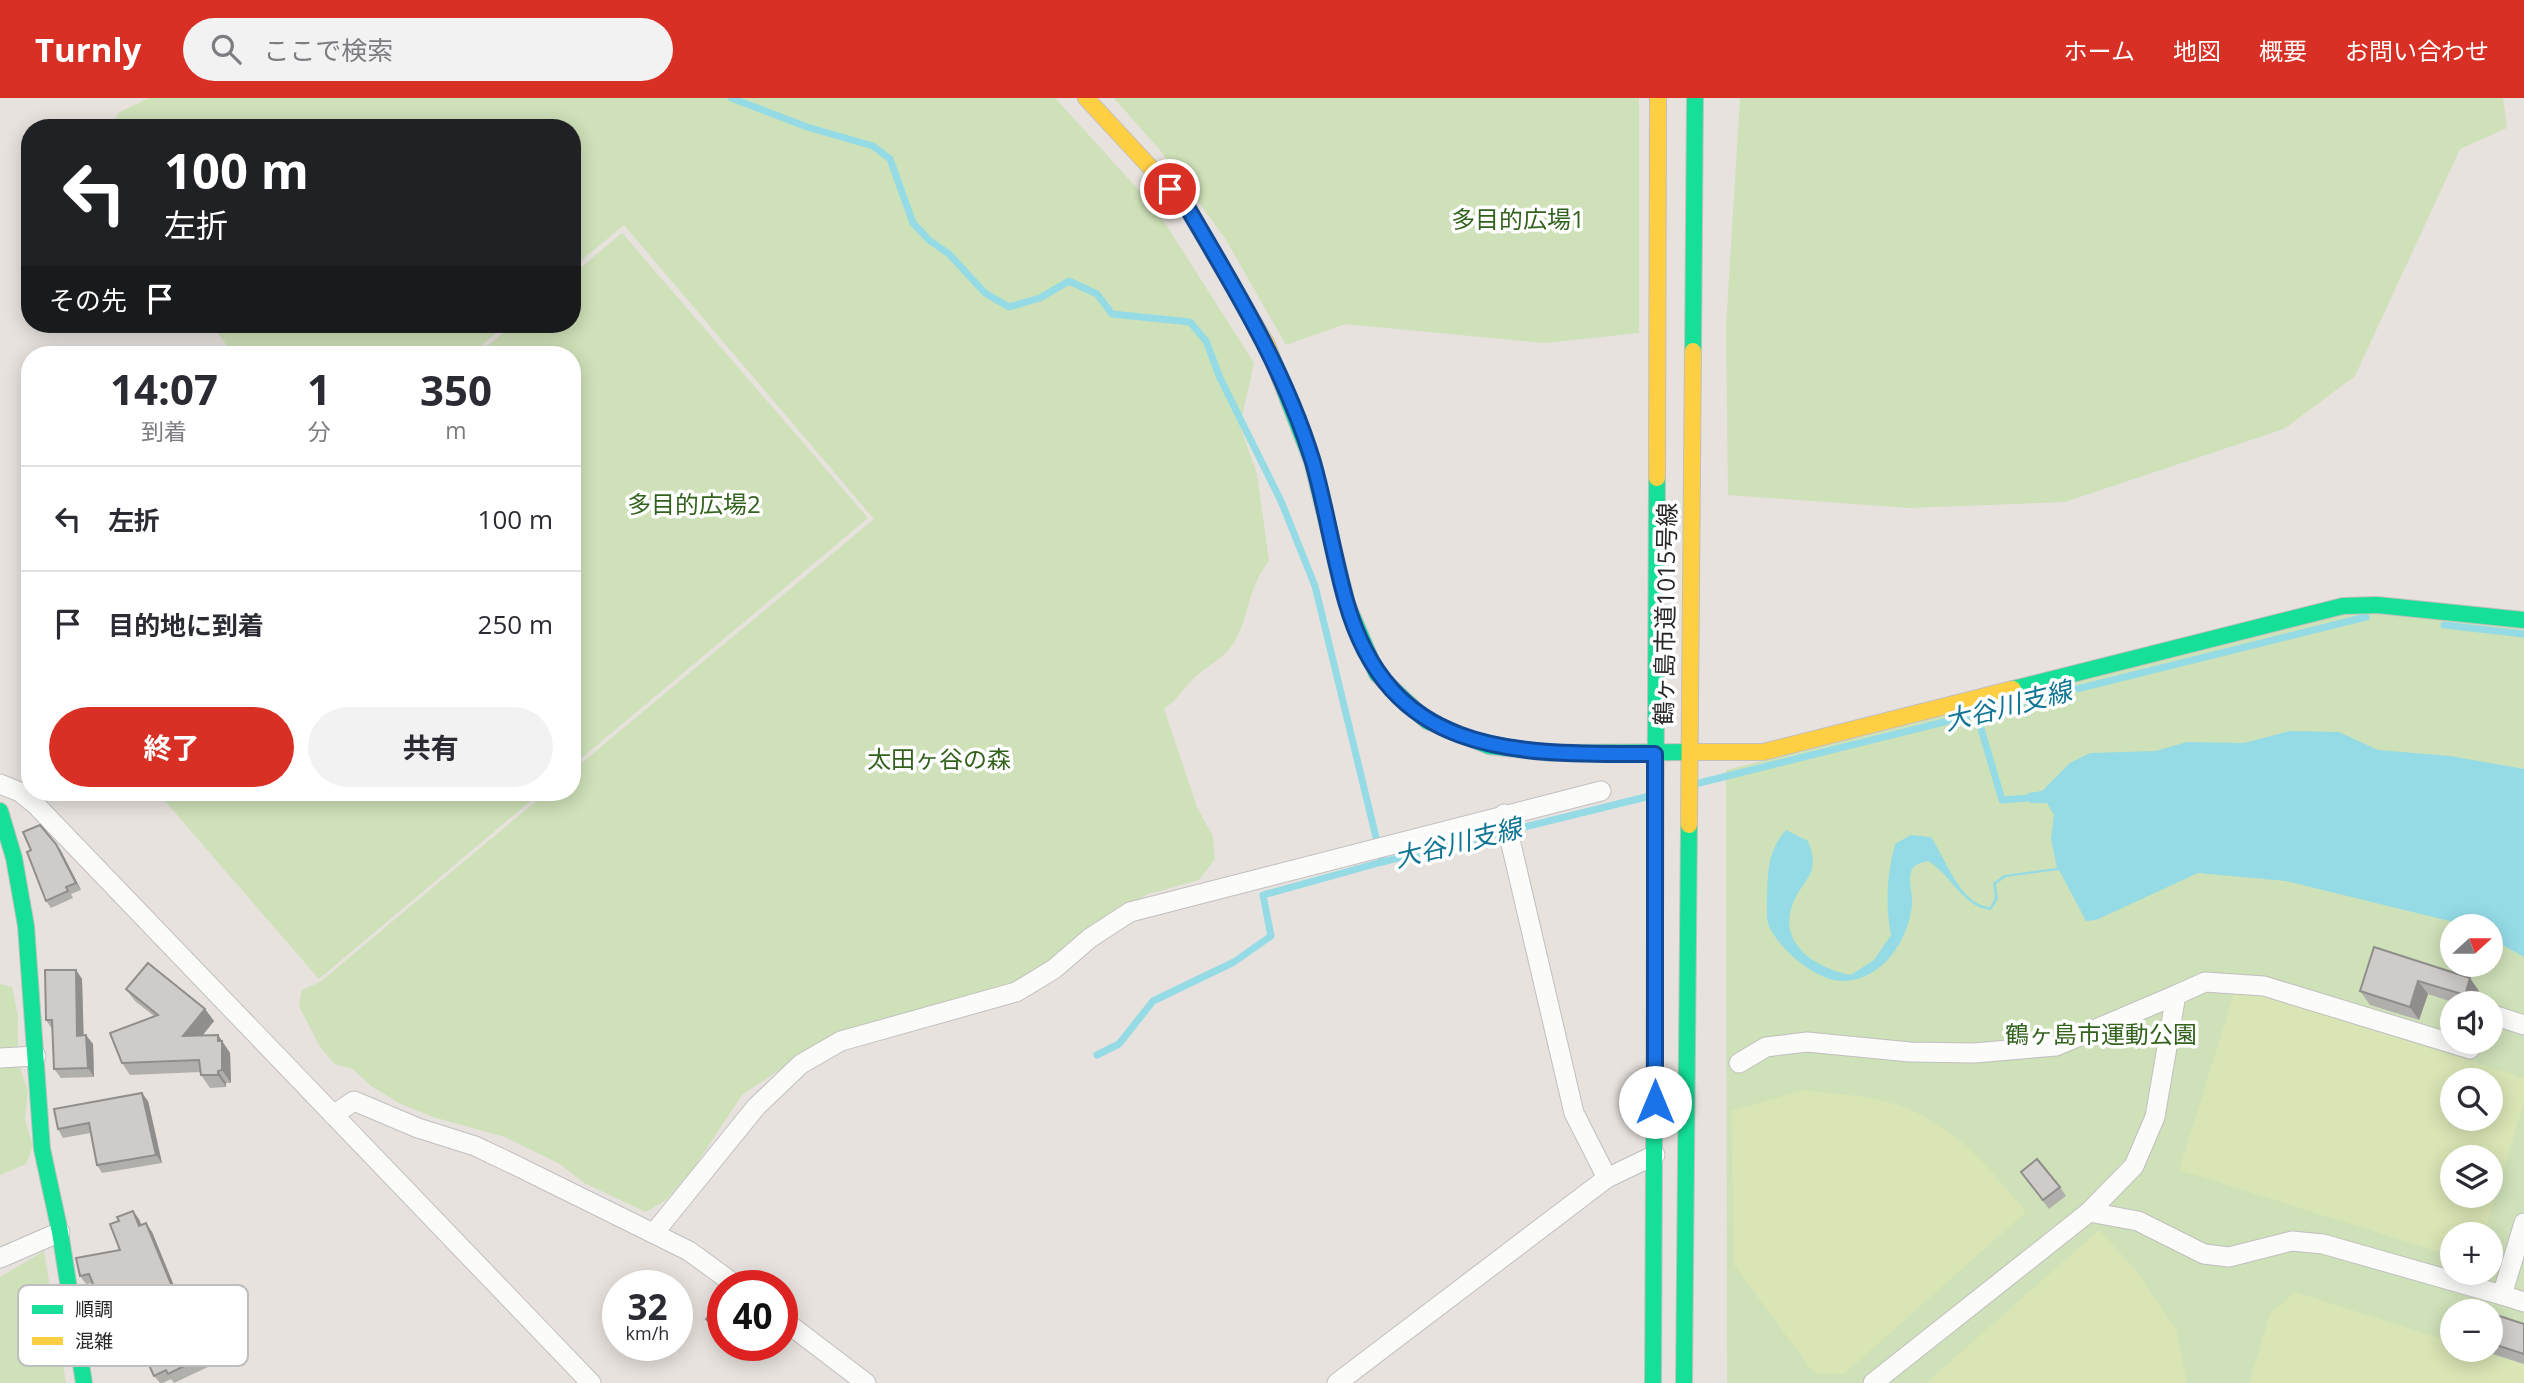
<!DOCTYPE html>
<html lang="ja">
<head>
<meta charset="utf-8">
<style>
	:root { --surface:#fff; --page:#f2f2f3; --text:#2b2b33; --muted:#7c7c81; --line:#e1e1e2; --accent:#d93025 }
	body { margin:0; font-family:"Open Sans","Noto Sans JP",sans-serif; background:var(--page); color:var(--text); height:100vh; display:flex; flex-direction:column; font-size:26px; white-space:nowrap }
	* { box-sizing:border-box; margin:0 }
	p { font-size:23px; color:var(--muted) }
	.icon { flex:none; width:38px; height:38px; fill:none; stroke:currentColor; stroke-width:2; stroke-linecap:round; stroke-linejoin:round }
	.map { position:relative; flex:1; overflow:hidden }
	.sheet { position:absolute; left:21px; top:248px; width:560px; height:455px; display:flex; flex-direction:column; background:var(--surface); border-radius:28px; box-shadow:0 4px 18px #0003 }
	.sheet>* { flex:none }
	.hud { position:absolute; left:21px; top:21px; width:560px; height:214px; border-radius:28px; box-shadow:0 4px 18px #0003; background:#202124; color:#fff; overflow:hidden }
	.needle { width:46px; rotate:69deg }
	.tools { position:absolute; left:2440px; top:816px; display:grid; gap:14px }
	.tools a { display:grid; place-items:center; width:63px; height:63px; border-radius:50%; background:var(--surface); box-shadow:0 4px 18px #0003; font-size:35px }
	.speed { position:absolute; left:602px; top:1172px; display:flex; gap:14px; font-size:35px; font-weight:700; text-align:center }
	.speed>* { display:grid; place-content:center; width:91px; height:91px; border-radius:50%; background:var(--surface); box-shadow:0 4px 18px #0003; line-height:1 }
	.speed small { font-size:18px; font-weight:400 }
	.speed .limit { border:10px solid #d22; background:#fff; color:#111 }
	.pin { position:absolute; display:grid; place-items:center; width:60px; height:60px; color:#fff; margin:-30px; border:4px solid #fff; border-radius:50%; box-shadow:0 2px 7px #0007 }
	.me { position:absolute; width:77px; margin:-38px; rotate:0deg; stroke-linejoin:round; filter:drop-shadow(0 0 5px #0008) }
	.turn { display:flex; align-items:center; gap:24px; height:147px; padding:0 28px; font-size:32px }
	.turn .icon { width:91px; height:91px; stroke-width:2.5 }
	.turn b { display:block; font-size:49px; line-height:60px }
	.then { display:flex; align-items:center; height:66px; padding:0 28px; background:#0003; gap:14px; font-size:26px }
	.eta { display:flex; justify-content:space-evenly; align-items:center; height:119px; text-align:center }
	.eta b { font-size:42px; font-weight:700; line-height:49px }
	.action { display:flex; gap:14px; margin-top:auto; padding:14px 28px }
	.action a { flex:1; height:80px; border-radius:42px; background:var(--accent); color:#fff; font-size:28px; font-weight:700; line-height:80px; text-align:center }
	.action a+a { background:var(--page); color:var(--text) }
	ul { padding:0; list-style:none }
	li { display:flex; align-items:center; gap:21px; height:105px; padding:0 28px; border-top:2px solid var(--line) }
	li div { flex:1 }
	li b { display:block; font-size:26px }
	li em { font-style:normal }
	header { display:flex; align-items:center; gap:42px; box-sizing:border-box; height:98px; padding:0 35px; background:var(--accent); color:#fff }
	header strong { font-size:33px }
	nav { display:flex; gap:38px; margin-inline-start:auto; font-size:24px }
	.search { width:490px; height:63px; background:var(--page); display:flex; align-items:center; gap:18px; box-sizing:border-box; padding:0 24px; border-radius:38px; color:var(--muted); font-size:26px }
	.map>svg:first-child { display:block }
	.green { fill:#cee1b8; fill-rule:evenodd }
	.pitch { fill:#d9e5b5; fill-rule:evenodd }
	.water { fill:#94dbe6 }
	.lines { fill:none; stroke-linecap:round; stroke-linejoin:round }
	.stream { stroke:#94dbe6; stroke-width:7 }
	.street-casing { stroke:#c1bfbf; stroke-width:21 }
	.fast-casing { stroke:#c1bfbf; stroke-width:18 }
	.slow-casing { stroke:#c1bfbf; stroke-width:18 }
	.street { stroke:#fbfbfa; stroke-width:19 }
	.fast { stroke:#16e098; stroke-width:16 }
	.slow { stroke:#ffcf43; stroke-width:16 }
	.wall { fill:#b1afac }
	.shaded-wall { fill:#908e8c }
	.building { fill:#cecbc8; stroke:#908e8c; stroke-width:2 }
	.route-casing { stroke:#114b97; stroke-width:18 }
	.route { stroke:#1a73e8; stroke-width:12 }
	.labels { text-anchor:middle; stroke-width:7; stroke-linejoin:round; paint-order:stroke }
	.park-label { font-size:24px; fill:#32621c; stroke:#fff }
	.street-label { font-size:24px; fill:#282828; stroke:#fff }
	.water-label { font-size:26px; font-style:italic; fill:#117694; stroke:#fff }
	.key { fill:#fff; stroke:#bebebe; stroke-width:2 }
	.key-label { font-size:19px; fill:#282828 }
</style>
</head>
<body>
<header>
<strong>Turnly</strong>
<div class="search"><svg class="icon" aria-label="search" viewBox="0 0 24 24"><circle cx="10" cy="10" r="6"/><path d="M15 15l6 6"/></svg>ここで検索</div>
<nav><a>ホーム</a><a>地図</a><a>概要</a><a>お問い合わせ</a></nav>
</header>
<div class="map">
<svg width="2524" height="1285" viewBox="0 0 2524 1285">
	<rect width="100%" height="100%" fill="#e7e2de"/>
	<g class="green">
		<path d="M 149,0 L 1055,0 L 1156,111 L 1254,265 L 1240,328 L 1257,376 L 1269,463 C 1248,489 1249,519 1235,543 C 1224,561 1208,567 1194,580 C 1182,592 1180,599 1164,611 L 1197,709 L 1213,739 L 1215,761 L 1199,782 L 1148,796 L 1108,819 L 1020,886 L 809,952 L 742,997 L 693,1071 L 666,1102 L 646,1114 L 584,1085 L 560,1066 L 505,1039 L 433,1019 L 401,1006 L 371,988 L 353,971 L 335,966 L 320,949 L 299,908 L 302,892 L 320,884 L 546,695 L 572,695 L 572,673 L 874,421 L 624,127 L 572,170 L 572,30 L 108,30 L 120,14 Z"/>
		<path d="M 1114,0 L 1639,0 L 1639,235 L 1545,245 L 1345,226 L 1286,247 L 1225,140 L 1159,51 Z"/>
		<path d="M 1740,0 L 2503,0 L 2507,30 L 2460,51 L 2355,278 L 2284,331 L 2065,404 L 1909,410 L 1728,397 L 1726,229 Z"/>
		<path d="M 622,135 L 868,420 L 572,668 L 572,257 L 477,257 L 514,226 L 572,226 L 572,177 Z"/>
		<path d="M 211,226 L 507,226 L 470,257 L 234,257 Z"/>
		<path d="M 2367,510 L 2524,522 L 2524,1285 L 1727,1285 L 1726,672 ZM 2452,828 L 2490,828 L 2490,866 L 2452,866 ZM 2452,905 L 2490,905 L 2490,943 L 2452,943 ZM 2452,982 L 2490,982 L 2490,1020 L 2452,1020 ZM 2452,1059 L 2490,1059 L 2490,1097 L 2452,1097 ZM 2452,1136 L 2490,1136 L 2490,1174 L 2452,1174 ZM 2452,1213 L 2490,1213 L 2490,1251 L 2452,1251 Z"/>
		<path d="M 158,695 L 540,695 L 319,881 Z"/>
		<path d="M 0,886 L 12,889 L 18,918 L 18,950 L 0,954 Z"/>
		<path d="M 0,967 L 20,970 L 28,993 L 25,1021 L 33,1048 L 26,1066 L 0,1077 Z"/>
		<path d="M 44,1153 L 66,1285 L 0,1285 L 0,1179 Z"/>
	</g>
	<g class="pitch">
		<path d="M 2236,889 L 2524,980 L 2524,1005 L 2484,1136 L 2452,1136 L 2452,1158 L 2179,1072 ZM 2452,982 L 2490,982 L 2490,1020 L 2452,1020 ZM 2452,1059 L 2490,1059 L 2490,1097 L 2452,1097 Z"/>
		<path d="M 1803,992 C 1829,996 1858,996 1884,1003 C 1948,1019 1986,1065 2026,1114 L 1844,1276 L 1814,1275 L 1734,1167 L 1731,1013 Z"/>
		<path d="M 2099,1132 L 2136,1172 L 2176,1231 L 2187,1285 L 1926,1285 Z"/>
		<path d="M 2295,1194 L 2452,1244 L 2452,1251 L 2473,1251 L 2524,1267 L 2524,1285 L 2249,1285 L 2270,1216 Z"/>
	</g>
	<path class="water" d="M 2290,633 L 2339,634 L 2378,652 L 2450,658 L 2524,671 L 2524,859 L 2490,840 L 2490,828 L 2470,828 L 2286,783 L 2198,775 L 2096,822 L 2086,823 L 2059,772 L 2006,779 L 1996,786 L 1998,801 L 1991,812 C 1963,810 1951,776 1928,763 C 1921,765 1913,766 1911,774 C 1908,783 1913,796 1912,806 C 1909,842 1882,882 1844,883 C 1817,884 1780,852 1769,828 C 1766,821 1767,810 1767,802 C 1768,774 1767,754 1786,732 L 1808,743 C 1822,779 1802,779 1792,808 C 1778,848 1819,871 1851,877 L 1874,862 L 1891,837 C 1885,806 1887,776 1895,746 L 1911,737 L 1931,739 C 1946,761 1960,807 1990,809 L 1995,800 L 1993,785 L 2004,777 L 2057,770 L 2051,741 L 2054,717 L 2047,705 L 2030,705 L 2028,695 L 2042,693 L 2070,665 L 2090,655 L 2156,653 L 2187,644 L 2244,645 Z"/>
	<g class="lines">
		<g class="stream">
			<path d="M 731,0 L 807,29 L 873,48 L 890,61 L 913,125 L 929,142 L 949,156 L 985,195 L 1009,209 L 1040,200 L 1069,183 L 1097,196 L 1112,216 L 1190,224 L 1206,243 L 1220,280 L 1281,403 L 1315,488 L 1382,764 L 1650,698"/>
			<path d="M 2444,527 L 2524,536"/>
			<path d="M 1977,617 L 2002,702 L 2029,700"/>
			<path d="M 1695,686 L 2366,519"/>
			<path d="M 1097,957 L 1119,946 L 1153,903 L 1234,864 L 1271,838 L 1263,797 L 1382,764"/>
		</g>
		<defs>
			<g id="street">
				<path d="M 0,686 L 20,694 L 35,706 L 591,1285"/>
				<path d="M 1504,716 L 1574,1015 L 1607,1080 L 1655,1057"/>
				<path d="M 2490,916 L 2524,927"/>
				<path d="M 2473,943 L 2470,951 L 2264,888 L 2205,884 L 2176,897 L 2155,1019 L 2134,1068 L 2089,1114 L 2138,1123 L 2204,1156 L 2229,1159 L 2292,1143 L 2323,1146 L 2502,1197 L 2524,1125"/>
				<path d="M 0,960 L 36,958"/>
				<path d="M 1739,965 L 1766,949 L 1807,944 L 1910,954 L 1974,955 L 2056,948 L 2176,897"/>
				<path d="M 333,1017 L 354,1003 L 418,1030 L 475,1048 L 515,1067 L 689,1153 L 737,1188"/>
				<path d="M 654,1135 L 756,1009 L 801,966 L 841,943 L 1016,894 L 1054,871 L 1090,840 L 1130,814 L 1601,693"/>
				<path d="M 0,1160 L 60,1134"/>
				<path d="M 2502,1197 L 2524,1204"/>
				<path d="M 782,1221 L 866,1285"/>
				<path d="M 1337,1285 L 1607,1080"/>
				<path d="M 1873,1285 L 2089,1114"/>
			</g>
			<g id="fast">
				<path d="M 1693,253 L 1695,0"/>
				<path d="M 1283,288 L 1312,363 L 1347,506 L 1377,576 L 1427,623 L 1489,648 L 1551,655 L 1699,654"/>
				<path d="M 2013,591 L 2343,508 L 2377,507 L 2524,522"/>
				<path d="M 0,713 L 14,760 L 26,828 L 42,1051 L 60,1134 L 84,1285"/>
				<path d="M 1653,1285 L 1657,380"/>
				<path d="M 1684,1285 L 1689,727"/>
			</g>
			<g id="slow">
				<path d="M 1086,0 L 1187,109 L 1267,247 L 1283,288"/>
				<path d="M 1657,380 L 1658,0"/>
				<path d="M 1699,654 L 1763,654 L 2013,591"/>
				<path d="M 1689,727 L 1693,253"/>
			</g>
		</defs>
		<use href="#street" class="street-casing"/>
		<use href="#fast" class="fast-casing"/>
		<use href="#slow" class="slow-casing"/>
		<use href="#street" class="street"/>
		<use href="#fast" class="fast"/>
		<use href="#slow" class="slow"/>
	</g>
	<g class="wall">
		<path d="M 56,746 L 61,753 L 81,792 L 71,796 L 73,800 L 51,810 L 46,803 Z"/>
		<path d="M 2374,849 L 2479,893 L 2476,905 L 2455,905 L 2428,896 L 2419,922 L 2370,907 L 2360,893 Z"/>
		<path d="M 76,872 L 82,881 L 83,937 L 93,946 L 94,979 L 61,980 L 54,971 L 52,931 L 46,922 Z"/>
		<path d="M 126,891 L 205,911 L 214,923 L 203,937 L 218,937 L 230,955 L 231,985 L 226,985 L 226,989 L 210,990 L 201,977 L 201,974 L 130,977 L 122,965 L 154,918 L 135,903 Z"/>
		<path d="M 148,1003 L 162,1065 L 102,1075 L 97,1067 L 90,1035 L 63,1040 L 58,1031 Z"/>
		<path d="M 2021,1074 L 2060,1089 L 2066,1098 L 2049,1111 Z"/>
		<path d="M 133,1113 L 141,1127 L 152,1134 L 186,1217 L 183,1218 L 208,1269 L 174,1285 L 171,1281 L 163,1285 L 160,1285 L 154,1278 L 144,1257 L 128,1264 L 121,1255 L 93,1185 L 86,1186 L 80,1178 L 120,1152 L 119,1123 Z"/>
		<path d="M 723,1200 L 723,1239 L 712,1230 L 706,1221 Z"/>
		<path d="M 2490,1215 L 2524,1226 L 2524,1266 L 2487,1254 L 2486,1251 L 2490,1251 Z"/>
		<path d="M 734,1248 L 760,1248 L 750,1260 Z"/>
	</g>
	<g class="shaded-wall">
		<path d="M 56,746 L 61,753 L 81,792 L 76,785 Z"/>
		<path d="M 76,872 L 82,881 L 84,947 L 77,938 Z"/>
		<path d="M 2470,880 L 2479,893 L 2476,905 L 2470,905 L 2465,897 Z"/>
		<path d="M 2418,883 L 2428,896 L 2419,922 L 2410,909 Z"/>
		<path d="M 205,911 L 214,923 L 192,950 L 183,938 Z"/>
		<path d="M 86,937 L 93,946 L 94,979 L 88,970 Z"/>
		<path d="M 218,937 L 230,955 L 231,985 L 222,972 L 218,943 Z"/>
		<path d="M 218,973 L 226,985 L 226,989 L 218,977 Z"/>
		<path d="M 142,995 L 148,1003 L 162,1065 L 156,1057 Z"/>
		<path d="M 133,1113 L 139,1121 L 145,1136 L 139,1128 Z"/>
		<path d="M 146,1125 L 152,1134 L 186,1217 L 180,1208 Z"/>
		<path d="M 177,1209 L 183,1218 L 208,1269 L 201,1260 Z"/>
		<path d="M 746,1248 L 760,1248 L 750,1260 L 743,1251 Z"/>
	</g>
	<g class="building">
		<path d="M 40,727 L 56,746 L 76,785 L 66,789 L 68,793 L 46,803 L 27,754 L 31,752 L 23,734 Z"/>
		<path d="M 2374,849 L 2470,880 L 2465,897 L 2418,883 L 2410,909 L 2360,893 Z"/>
		<path d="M 148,865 L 205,911 L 183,938 L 218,937 L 218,943 L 222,943 L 222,972 L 218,973 L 218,977 L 201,977 L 199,962 L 122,965 L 110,935 L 158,917 L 126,891 Z"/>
		<path d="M 45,872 L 76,872 L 77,938 L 86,937 L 88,970 L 54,971 L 52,922 L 46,922 Z"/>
		<path d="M 142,995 L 156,1057 L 97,1067 L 89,1025 L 58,1031 L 54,1011 Z"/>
		<path d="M 2037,1061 L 2060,1089 L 2043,1102 L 2021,1074 Z"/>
		<path d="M 133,1113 L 139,1128 L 146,1125 L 180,1208 L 177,1209 L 201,1260 L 168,1276 L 166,1272 L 154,1278 L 140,1248 L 121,1255 L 89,1176 L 80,1178 L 76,1160 L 120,1152 L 110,1126 L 119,1123 L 117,1119 Z"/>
		<path d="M 723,1200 L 723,1235 L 706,1221 Z"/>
		<path d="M 2490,1215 L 2524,1226 L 2524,1256 L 2490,1245 Z"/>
	</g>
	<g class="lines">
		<defs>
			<path id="route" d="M 1170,91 L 1187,109 C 1235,191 1285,272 1313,364 C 1326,410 1333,457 1346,503 C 1391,662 1519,656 1655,656 L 1655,1004"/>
		</defs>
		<use href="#route" class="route-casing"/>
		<use href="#route" class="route"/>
	</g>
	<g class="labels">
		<g class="park-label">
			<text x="1518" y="130">多目的広場1</text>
			<text x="694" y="415">多目的広場2</text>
			<text x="939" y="670">太田ヶ谷の森</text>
			<text x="2101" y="945">鶴ヶ島市運動公園</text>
		</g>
		<g class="street-label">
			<text transform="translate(1666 516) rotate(-89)" y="8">鶴ヶ島市道1015号線</text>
		</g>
		<g class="water-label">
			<text transform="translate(2008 608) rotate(-14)" y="9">大谷川支線</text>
			<text transform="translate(1458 745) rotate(-14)" y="9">大谷川支線</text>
		</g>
	</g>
	<rect x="18" y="1187" width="230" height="81" rx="10" class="key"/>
	<rect x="32" y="1207" width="31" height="9" fill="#16e098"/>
	<rect x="32" y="1239" width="31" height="8" fill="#ffcf43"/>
	<g class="key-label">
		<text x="75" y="1218">順調</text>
		<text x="75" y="1250">混雑</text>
	</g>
</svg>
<div class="tools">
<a><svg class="needle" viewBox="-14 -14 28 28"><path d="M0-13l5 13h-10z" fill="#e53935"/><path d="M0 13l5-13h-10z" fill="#7c7c81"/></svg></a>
<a><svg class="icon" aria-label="sound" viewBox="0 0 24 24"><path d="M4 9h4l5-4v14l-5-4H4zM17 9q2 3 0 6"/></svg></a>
<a><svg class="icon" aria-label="search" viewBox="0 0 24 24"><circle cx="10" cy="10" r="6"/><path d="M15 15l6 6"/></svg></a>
<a><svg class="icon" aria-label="layers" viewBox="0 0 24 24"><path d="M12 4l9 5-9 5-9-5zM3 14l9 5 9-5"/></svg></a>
<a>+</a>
<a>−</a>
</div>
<div class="speed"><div>32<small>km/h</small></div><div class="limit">40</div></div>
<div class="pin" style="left:1170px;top:91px;background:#d93025"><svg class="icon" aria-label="arrive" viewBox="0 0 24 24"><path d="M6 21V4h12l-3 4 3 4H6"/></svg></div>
<svg class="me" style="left:1655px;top:1004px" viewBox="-20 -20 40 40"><circle r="19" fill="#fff"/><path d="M0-13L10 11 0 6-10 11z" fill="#1a73e8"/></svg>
<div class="hud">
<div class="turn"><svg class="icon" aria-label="left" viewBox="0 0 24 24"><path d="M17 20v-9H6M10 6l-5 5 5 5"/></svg><div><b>100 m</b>左折</div></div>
<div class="then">その先<svg class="icon" aria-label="arrive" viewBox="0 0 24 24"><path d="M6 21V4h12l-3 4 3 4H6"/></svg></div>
</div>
<section class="sheet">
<div class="eta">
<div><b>14:07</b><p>到着</p></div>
<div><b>1</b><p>分</p></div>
<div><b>350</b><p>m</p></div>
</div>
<ul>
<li><svg class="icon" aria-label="left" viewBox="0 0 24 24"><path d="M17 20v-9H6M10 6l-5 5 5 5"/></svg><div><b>左折</b></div><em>100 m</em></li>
<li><svg class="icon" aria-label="arrive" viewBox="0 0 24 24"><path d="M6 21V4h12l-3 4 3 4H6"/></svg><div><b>目的地に到着</b></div><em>250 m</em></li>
</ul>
<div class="action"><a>終了</a><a>共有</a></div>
</section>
</div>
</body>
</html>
